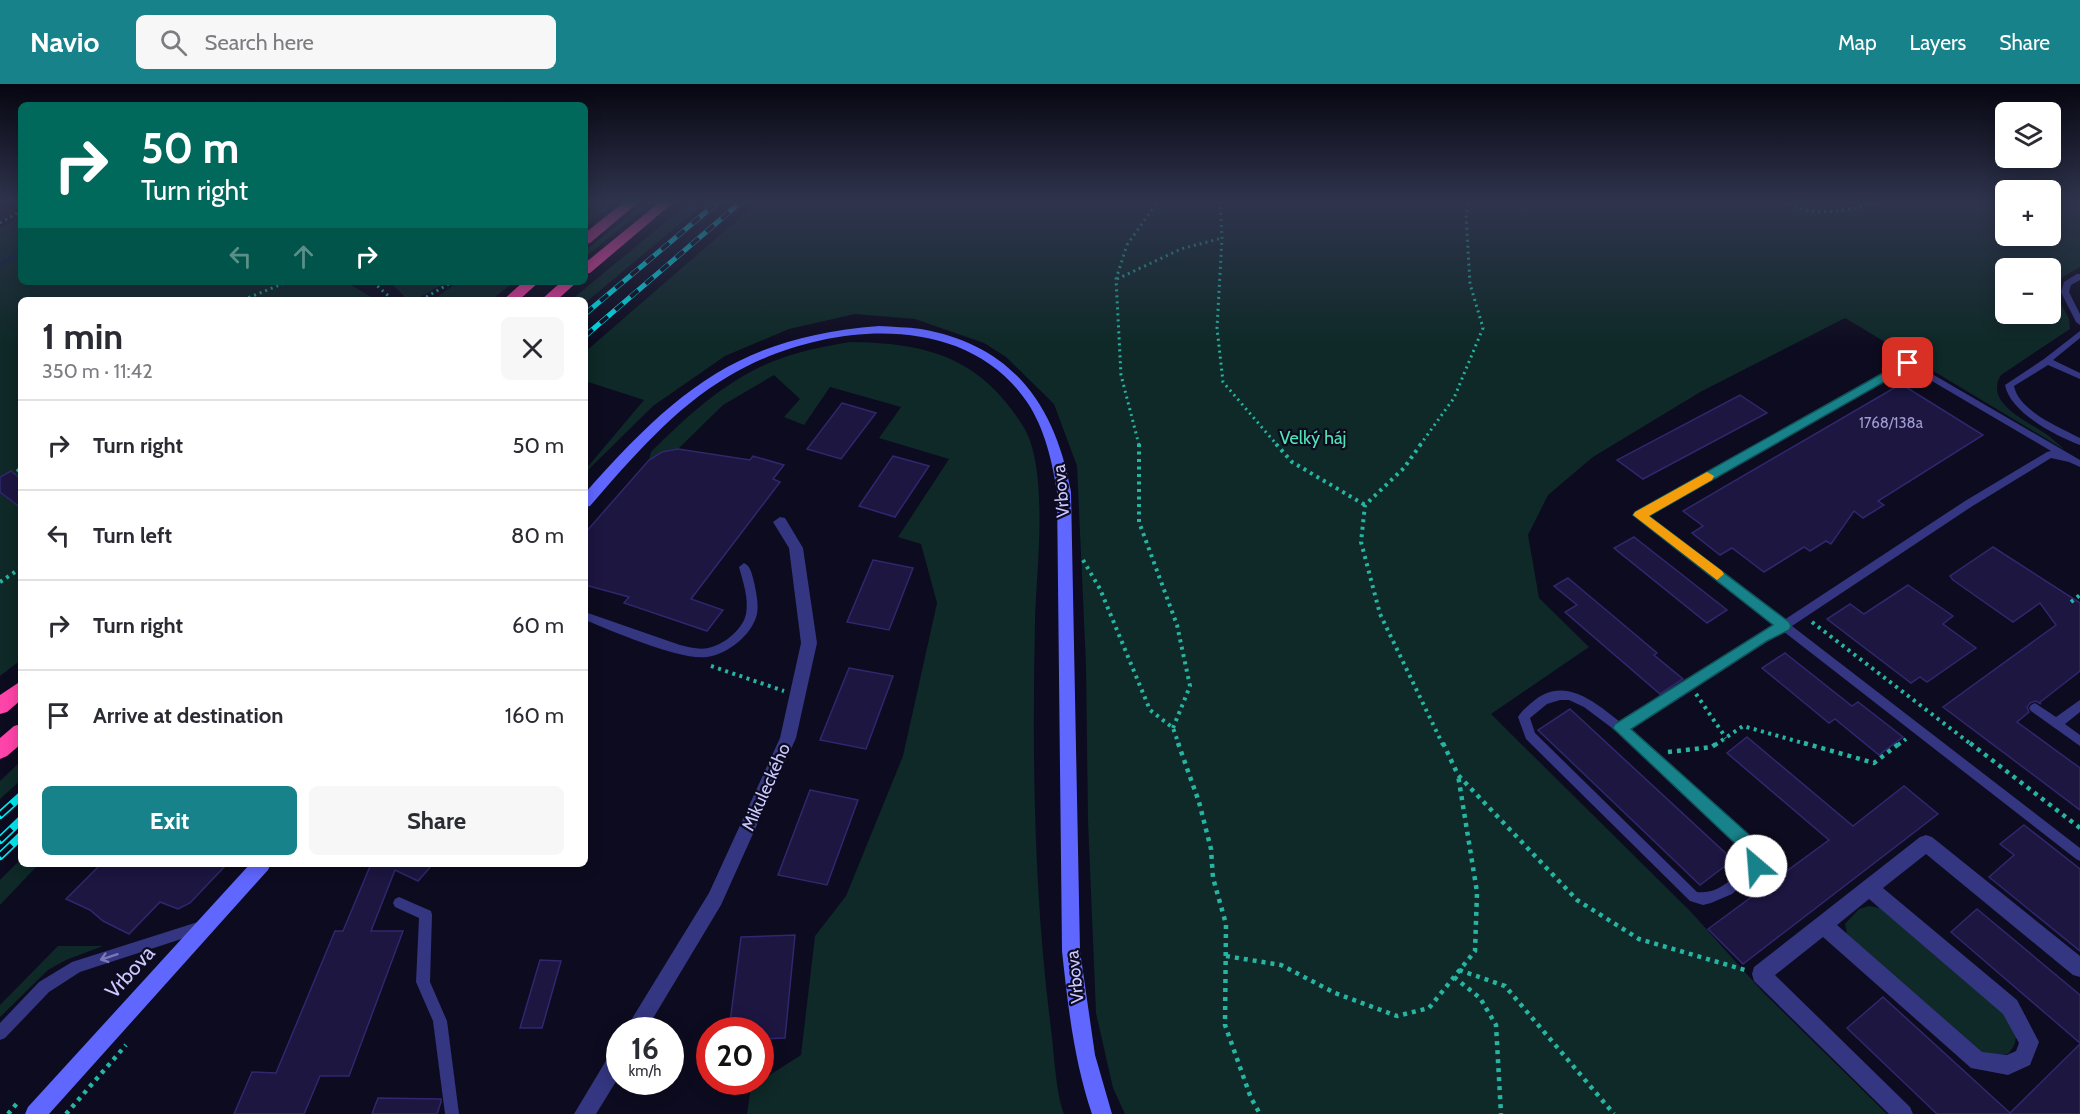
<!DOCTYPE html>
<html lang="en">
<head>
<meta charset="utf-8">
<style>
	:root { --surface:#fff; --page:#f7f7f7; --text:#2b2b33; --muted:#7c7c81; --line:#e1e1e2; --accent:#18828a }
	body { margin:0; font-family:Cabin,sans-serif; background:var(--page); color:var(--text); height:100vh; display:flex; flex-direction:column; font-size:22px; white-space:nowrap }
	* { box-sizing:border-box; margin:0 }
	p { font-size:20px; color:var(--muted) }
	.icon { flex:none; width:33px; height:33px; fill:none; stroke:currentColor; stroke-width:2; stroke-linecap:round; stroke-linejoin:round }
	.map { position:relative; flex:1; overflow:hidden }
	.side { position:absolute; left:18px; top:213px; width:570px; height:570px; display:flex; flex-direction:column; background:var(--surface); border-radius:9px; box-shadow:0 3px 15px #0003 }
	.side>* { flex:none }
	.top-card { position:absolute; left:18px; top:18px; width:570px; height:183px; border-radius:9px; box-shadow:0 3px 15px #0003; background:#00695c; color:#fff; overflow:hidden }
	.buttons { position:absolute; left:1995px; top:18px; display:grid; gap:12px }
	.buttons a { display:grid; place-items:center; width:66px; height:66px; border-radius:9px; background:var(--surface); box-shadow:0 3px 15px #0003; font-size:30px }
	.speed { position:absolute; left:606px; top:933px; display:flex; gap:12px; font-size:30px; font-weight:700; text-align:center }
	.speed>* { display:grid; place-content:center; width:78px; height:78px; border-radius:50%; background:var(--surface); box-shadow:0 3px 15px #0003; line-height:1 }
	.speed small { font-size:15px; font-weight:400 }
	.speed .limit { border:9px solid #d22; background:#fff; color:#111 }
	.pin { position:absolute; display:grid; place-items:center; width:51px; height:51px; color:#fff; margin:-26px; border-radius:12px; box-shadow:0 3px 9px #0006 }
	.me { position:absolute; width:66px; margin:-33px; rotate:333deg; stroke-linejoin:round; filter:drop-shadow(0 0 4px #0008) }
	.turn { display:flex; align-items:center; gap:21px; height:126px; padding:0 24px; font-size:27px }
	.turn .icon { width:78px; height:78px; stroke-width:2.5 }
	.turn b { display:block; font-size:42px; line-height:51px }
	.lanes { display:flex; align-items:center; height:57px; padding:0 24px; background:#0003; justify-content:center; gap:30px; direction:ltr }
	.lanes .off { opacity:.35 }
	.round { display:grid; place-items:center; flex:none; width:63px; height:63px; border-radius:9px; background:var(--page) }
	.summary { display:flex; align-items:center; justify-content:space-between; height:102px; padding:0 24px }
	h1 { font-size:36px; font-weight:800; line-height:45px }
	.action { display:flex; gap:12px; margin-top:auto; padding:12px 24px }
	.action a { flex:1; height:69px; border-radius:9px; background:var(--accent); color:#fff; font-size:24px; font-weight:800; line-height:69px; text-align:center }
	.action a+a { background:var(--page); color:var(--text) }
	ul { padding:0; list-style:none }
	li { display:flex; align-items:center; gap:18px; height:90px; padding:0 24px; border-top:2px solid var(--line) }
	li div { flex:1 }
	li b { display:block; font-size:22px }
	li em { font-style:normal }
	header { display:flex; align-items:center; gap:36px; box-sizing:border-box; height:84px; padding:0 30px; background:var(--accent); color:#fff }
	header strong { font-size:28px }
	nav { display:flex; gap:33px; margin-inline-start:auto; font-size:21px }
	.search { width:420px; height:54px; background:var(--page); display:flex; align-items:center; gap:15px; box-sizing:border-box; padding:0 21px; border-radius:9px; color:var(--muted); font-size:22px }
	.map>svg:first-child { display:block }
	.green { fill:#0e2927; fill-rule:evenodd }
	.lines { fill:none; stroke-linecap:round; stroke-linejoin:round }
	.stream { stroke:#082141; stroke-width:4.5 }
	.building { fill:#1c1641; stroke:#30276e; stroke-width:1.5 }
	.path-far2 { stroke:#27b5a3; stroke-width:3; stroke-dasharray:2 4; stroke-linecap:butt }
	.path-far1 { stroke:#27b5a3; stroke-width:4; stroke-dasharray:3 4.5; stroke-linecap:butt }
	.path { stroke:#27b5a3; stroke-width:4.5; stroke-dasharray:4 5; stroke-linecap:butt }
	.lane { fill:#343681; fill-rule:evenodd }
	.street { fill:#343681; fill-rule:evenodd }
	.secondary { fill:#6067ff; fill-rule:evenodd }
	.highway { fill:#f4a; fill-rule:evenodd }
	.rail-far1-casing { stroke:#00ecf4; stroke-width:5 }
	.rail-casing { stroke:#00ecf4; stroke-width:8 }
	.rail-far1 { stroke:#0d0b1f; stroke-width:4; stroke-dasharray:10; stroke-linecap:butt }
	.rail { stroke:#0d0b1f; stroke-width:5; stroke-dasharray:16; stroke-linecap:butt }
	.oneway { stroke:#7878ba }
	.route { fill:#18828a; stroke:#10545a; stroke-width:1.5 }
	.slow { fill:#f59e0b }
	.labels { text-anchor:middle; stroke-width:4.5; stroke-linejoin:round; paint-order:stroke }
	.number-label { font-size:15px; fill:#a09cd0 }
	.park-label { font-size:18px; fill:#50e4b5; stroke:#0d0b1f }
	.street-label { font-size:18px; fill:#ccc9ff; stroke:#0d0b1f }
	.near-street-label { font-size:21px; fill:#ccc9ff; stroke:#0d0b1f }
</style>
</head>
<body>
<header>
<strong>Navio</strong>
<div class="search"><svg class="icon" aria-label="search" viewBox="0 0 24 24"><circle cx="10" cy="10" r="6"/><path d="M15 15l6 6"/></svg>Search here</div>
<nav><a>Map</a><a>Layers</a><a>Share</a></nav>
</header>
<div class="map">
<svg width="2080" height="1030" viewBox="0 0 2080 1030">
	<rect width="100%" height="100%" fill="#0d0b1f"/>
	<g class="green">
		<path d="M 585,117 L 617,117 L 585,143 Z"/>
		<path d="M 647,117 L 654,117 L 585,173 L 585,167 Z"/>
		<path d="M 691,117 L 707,117 L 585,219 L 585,216 L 571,216 Z"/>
		<path d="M 759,117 L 2005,117 L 2006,152 L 2050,152 L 2051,121 L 2080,121 L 2080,183 L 2056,197 L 2053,205 L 2069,235 L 2070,245 L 2001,291 C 1984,318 2025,336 2043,348 C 2051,353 2058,360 2065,366 L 1845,234 L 1702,307 L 1593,373 L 1548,411 L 1528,451 L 1539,514 L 1589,563 L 1491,630 L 1691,828 L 1763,908 L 1887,1030 L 1125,1030 L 1113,1004 L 1096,929 L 1088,736 L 1086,581 L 1077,382 L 1054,320 L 1006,273 L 984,259 L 915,235 L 855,230 L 789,245 L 725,272 L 653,322 L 585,389 L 585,386 L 644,316 L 585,297 L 585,268 ZM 2006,184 L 2050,184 L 2050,230 L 2006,230 Z"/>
		<path d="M 21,133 L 21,198 L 346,198 L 376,216 L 21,216 L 21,576 L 0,592 L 0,144 Z"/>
		<path d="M 390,198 L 447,198 L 415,216 L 408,216 Z"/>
		<path d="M 458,198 L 514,198 L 491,216 L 433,216 Z"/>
		<path d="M 850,258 C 927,259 980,273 1023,342 C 1050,385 1036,488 1035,539 C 1032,674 1034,811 1051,945 C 1054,968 1056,1010 1064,1030 L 747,1030 L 751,1003 L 801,971 L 815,852 L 846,812 L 903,672 L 937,519 L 921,460 L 898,453 L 949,375 L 879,354 L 901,323 L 830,303 L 804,341 L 784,333 L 800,315 L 774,291 L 723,321 L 678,365 L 662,368 L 649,376 L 651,368 C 689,330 730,292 782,274 C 804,266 827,262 850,258 Z"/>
		<path d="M 21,677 L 21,696 L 0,715 L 0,697 Z"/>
		<path d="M 21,775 L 21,780 L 39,780 L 0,821 L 0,796 Z"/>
		<path d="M 1869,822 L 1880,824 L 2010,932 C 2016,948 2020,957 2008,970 L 1981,972 L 1847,850 L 1845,840 L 1859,825 Z"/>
		<path d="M 58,862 L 103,862 L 66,876 L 48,886 L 0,933 L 0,921 Z"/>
	</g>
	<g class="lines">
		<path class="stream" d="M 0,180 L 21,168"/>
	</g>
	<g class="building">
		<path d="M 1901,300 L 1983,351 L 1878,417 L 1884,421 L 1863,434 L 1854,427 L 1831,460 L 1826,457 L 1810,467 L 1804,463 L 1764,488 L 1732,464 L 1720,471 L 1692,449 L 1703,442 L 1683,427 Z"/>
		<path d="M 1740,311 L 1767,329 L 1643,395 L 1617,376 Z"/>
		<path d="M 842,319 L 876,329 L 841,375 L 807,365 Z"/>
		<path d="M 678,365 L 750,376 L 753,372 L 784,381 L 773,395 L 780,398 L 691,515 L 723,526 L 707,547 L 624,519 L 629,513 L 585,501 L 585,449 L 649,376 L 662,368 Z"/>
		<path d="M 893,372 L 929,382 L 895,433 L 859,422 Z"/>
		<path d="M 11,387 L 21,395 L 21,424 L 0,408 L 0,393 Z"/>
		<path d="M 1634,453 L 1727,526 L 1707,539 L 1614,464 Z"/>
		<path d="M 1993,463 L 2080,519 L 2080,587 L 2039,619 L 2041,620 L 2036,617 L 2030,619 L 2027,623 L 2029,628 L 2017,638 L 2080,684 L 2080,726 L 1943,623 L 2056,541 L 2040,519 L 2013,538 L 1953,496 L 1950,492 Z"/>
		<path d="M 873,476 L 913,484 L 889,546 L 847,538 Z"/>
		<path d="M 1568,494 L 1657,569 L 1654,571 L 1683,595 L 1660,610 L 1565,528 L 1577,521 L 1554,502 Z"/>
		<path d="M 1908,501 L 1953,532 L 1943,540 L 1976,564 L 1927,598 L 1920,593 L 1911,599 L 1827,535 L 1850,520 L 1864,530 Z"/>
		<path d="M 1785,569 L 1852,622 L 1858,618 L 1903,653 L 1879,671 L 1835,635 L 1829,639 L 1762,584 Z"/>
		<path d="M 849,584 L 893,592 L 866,665 L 820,656 Z"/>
		<path d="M 1570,625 L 1733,776 L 1700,801 L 1538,646 Z"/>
		<path d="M 1747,653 L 1853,742 L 1904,702 L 1938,730 L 1743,880 L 1708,845 L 1829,756 L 1727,669 Z"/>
		<path d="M 810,706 L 858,716 L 827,801 L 778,791 Z"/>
		<path d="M 2024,741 L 2080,785 L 2080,867 L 1989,793 L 2014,771 L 2000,760 Z"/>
		<path d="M 101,780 L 227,780 L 190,819 L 178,825 L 160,818 L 129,850 L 103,837 L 90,826 L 66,815 Z"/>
		<path d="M 371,780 L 433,780 L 418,797 L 395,786 L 371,847 L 403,847 L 349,992 L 320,992 L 304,1030 L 234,1030 L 252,988 L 276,989 L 335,847 L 343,847 Z"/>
		<path d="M 1977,825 L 2080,911 L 2080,959 L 1951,848 Z"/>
		<path d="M 795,851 L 785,954 L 760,955 L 760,946 L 729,946 L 741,853 Z"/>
		<path d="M 540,876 L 561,877 L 542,944 L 520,944 Z"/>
		<path d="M 1883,913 L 2010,1029 L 2080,960 L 2080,1030 L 1937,1030 L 1847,944 Z"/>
		<path d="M 378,1014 L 441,1015 L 441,1018 L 437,1030 L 372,1030 Z"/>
	</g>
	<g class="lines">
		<g class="path-far2">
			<path d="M 1220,117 L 1222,154 L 1217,244 L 1223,298 L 1277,361"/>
			<path d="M 1784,117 C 1817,136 1851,125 1886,117"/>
			<path d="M 0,139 L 21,127"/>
			<path d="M 1117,195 L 1181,165 L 1222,154"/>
			<path d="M 373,198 L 393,216"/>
			<path d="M 243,216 L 287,198"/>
			<path d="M 421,216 L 452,198"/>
			<path d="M 1139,361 L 1121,291 L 1116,195 L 1127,161 L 1158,117"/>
			<path d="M 1420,361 L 1454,314 L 1483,244 L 1470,200 L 1466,131 L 1470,117"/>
		</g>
		<g class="path-far1">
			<path d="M 1139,360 L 1139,438 L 1177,541 L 1190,602 L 1173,644"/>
			<path d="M 1276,360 L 1292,378 L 1365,421"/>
			<path d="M 1421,360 L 1404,384 L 1365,421 L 1361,458 L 1380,530 L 1443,661"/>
			<path d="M 17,385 L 21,388"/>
			<path d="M 1083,476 L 1100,505 L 1150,626 L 1173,644 L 1179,661"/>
			<path d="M 0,498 L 21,484"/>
			<path d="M 2071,518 L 2080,511"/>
			<path d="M 1812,538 L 1972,661"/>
			<path d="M 711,582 L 784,607"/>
			<path d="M 1696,610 L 1726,654"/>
			<path d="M 1715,661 L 1743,642 L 1810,661"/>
			<path d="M 1898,661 L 1906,655"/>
		</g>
		<g class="path">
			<path d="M 1178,659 L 1199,718 L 1211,765 L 1213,794 L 1226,840 L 1225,941 L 1251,1014 L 1260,1030"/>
			<path d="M 1443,659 L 1458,691 L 1577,816 L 1639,855 L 1745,886"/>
			<path d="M 1804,659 L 1874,679 L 1900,659"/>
			<path d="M 1970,659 L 2080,744"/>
			<path d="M 1668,668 L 1712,663 L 1717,659"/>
			<path d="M 1226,872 L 1281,881 L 1335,909 L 1397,932 L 1429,924 L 1475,867 L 1477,808 L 1458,691"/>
			<path d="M 1459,886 L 1505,902 L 1614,1030"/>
			<path d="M 1454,893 L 1480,914 L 1496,941 L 1501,1030"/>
			<path d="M 8,1030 L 19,1017"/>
			<path d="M 66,1030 L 126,961"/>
		</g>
		<g class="lane">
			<path d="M 2077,190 L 2080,190 L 2080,196 L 2071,201 L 2069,208 L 2080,230 L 2080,241 L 2076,238 L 2061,208 L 2064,198 Z"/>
			<path d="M 2080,247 L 2080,254 L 2053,276 L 2080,289 L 2080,295 L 2048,281 L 2014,302 C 2019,327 2059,343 2080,354 L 2080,361 C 2055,352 2010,328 2005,301 L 2044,275 Z"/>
			<path d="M 1908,276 L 2080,376 L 2080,383 L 2069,378 L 2051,374 L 1971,423 L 1792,542 L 2080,764 L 2080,777 L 2076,775 L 1783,547 L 1628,645 L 1753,758 L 1763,772 L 1760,786 L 1732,810 L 1711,819 L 1703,821 L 1690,817 L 1526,655 L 1518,633 C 1522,626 1529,621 1535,616 C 1565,592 1596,619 1620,638 L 1776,541 L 1634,431 L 1636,428 ZM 1908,283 L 2051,367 L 2047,368 L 1965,417 L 1784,536 L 1646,431 ZM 1560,616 L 1569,616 L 1584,623 L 1616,647 L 1745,766 L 1751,774 L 1750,779 C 1735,792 1719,811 1697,808 L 1535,649 L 1530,634 L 1547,620 Z"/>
			<path d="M 744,479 C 751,482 752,491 754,498 C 756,508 759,520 757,530 C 752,551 728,570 707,573 C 681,577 612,547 585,536 L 585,528 L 680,561 C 689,563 699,566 708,564 C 724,561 743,545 746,530 C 749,514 743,498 739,483 Z"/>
			<path d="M 2080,616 L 2080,628 L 2065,640 L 2080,651 L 2080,662 L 2031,627 L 2029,624 L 2031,621 L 2035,619 L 2056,633 Z"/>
			<path d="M 399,813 L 431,827 L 432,831 L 430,898 L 447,937 L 459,1030 L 445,1030 L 433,937 L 416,898 L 419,834 L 395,823 L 393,819 L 395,815 Z"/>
			<path d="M 201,837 L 206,839 L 207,843 L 206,847 L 80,888 L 49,908 L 5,954 L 0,956 L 0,939 L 39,898 L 72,878 Z"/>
		</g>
		<g class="street">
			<path d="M 780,433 L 785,434 L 803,464 L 817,559 L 796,654 L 721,821 L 646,946 L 625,946 L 709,809 L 780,654 L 801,559 L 789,464 L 773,438 Z"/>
			<path d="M 1926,751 L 1932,753 L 2080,872 L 2080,893 L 2073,891 L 1926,770 L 1883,804 L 2017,916 L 2039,958 L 2030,981 L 2008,991 L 1971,984 L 1823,853 L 1775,891 L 1910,1023 L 1913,1030 L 1889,1030 L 1754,897 L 1752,890 L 1754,883 L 1920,753 ZM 1869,815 L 2003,930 L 2019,959 L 2016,967 L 2007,971 L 1982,968 L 1837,841 Z"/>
			<path d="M 620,962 L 620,991 L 596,1030 L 574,1030 L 613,965 Z"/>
		</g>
		<g class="secondary">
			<path d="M 879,242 C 893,243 907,243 921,245 C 1012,261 1055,320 1071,408 L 1080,867 L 1095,971 L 1112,1030 L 1092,1030 C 1074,977 1068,922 1062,867 L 1057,408 C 1052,377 1045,345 1027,318 C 962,222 816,240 729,292 C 674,324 631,375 590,422 L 585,423 L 585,409 C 676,307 738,253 879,242 Z"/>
			<path d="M 250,780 L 271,780 L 268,786 L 49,1030 L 25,1030 L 28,1023 Z"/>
		</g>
		<g class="highway">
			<path d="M 625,117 L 640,117 L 590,159 L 585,160 L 585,149 Z"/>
			<path d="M 661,117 L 675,117 L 590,189 L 585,190 L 585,179 Z"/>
			<path d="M 523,198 L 539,198 L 519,216 L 503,216 Z"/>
			<path d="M 561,198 L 577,198 L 557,216 L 541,216 Z"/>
			<path d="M 21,597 L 21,616 L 7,628 L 0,630 L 0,611 Z"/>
			<path d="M 21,640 L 21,660 L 7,672 L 0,675 L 0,654 L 14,642 Z"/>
		</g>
		<defs>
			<g id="rail-far1">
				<path d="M 585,230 L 719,117"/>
				<path d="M 585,252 L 742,117"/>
			</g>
			<g id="rail">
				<path d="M 0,731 L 21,712"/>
				<path d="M 0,756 L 21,736"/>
				<path d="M 0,772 L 21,752"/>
			</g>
		</defs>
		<use href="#rail-far1" class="rail-far1-casing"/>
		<use href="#rail" class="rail-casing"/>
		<use href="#rail-far1" class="rail-far1"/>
		<use href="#rail" class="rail"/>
	</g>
	<defs><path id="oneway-shaft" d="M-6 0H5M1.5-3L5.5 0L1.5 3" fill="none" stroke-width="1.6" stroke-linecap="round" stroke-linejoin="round" transform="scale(1.5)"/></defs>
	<use class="oneway" href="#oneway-shaft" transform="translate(109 873) rotate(162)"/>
	<linearGradient id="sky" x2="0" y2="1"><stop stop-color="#070611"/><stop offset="0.45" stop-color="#2f344d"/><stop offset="1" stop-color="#2f344d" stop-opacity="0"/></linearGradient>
	<rect width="2080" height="262" fill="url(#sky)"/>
	<path class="route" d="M 1908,275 L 1914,279 L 1912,282 L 1649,432 L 1789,538 L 1791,542 L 1789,546 L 1767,557 L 1631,645 L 1755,756 L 1765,772 L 1762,787 L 1756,789 L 1751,787 L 1749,774 L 1743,767 L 1613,644 L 1615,640 L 1773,541 L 1633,431 L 1635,428 Z"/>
	<path class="slow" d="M 1707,388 L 1714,392 L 1712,396 L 1649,432 L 1722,487 L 1724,490 L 1717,496 L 1633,431 L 1635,428 Z"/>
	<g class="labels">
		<g class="number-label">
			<text x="1891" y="344">1768/138a</text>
		</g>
		<g class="park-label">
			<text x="1313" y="360">Velký háj</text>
		</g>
		<g class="street-label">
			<text transform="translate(1061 407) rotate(-95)" y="6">Vrbova</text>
			<text transform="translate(766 703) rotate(-66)" y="6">Mikuleckého</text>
			<text transform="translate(1075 893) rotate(-96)" y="6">Vrbova</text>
		</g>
		<g class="near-street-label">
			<text transform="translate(130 888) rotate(-48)" y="7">Vrbova</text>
		</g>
	</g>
</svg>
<div class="buttons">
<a><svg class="icon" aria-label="layers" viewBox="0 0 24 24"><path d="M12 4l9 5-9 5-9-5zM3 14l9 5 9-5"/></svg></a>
<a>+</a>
<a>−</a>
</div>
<div class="speed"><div>16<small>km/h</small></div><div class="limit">20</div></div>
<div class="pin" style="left:1908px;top:279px;background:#d93025"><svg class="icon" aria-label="arrive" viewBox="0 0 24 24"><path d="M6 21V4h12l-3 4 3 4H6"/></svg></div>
<svg class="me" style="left:1756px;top:782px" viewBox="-20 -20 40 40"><circle r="19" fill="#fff"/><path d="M0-13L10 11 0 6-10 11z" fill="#18828a"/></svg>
<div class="top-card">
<div class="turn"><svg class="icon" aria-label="right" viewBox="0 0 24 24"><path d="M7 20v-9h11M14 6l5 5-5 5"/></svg><div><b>50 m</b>Turn right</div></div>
<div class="lanes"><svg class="icon off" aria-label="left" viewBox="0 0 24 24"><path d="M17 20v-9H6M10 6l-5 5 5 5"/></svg><svg class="icon off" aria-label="ahead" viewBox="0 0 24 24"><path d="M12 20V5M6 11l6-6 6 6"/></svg><svg class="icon" aria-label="right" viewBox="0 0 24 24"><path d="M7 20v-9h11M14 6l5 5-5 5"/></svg></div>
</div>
<section class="side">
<div class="summary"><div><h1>1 min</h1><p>350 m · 11:42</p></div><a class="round"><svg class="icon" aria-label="close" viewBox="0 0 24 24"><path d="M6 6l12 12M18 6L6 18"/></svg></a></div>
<ul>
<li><svg class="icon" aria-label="right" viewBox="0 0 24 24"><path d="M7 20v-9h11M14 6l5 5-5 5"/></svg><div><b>Turn right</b></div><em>50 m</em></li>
<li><svg class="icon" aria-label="left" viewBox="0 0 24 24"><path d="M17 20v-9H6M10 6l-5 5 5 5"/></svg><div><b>Turn left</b></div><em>80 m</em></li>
<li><svg class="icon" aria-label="right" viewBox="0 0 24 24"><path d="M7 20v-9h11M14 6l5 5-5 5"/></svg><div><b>Turn right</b></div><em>60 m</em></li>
<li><svg class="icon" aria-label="arrive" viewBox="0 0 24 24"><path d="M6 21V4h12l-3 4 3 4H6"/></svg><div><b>Arrive at destination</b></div><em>160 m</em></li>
</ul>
<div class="action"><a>Exit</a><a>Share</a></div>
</section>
</div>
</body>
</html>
